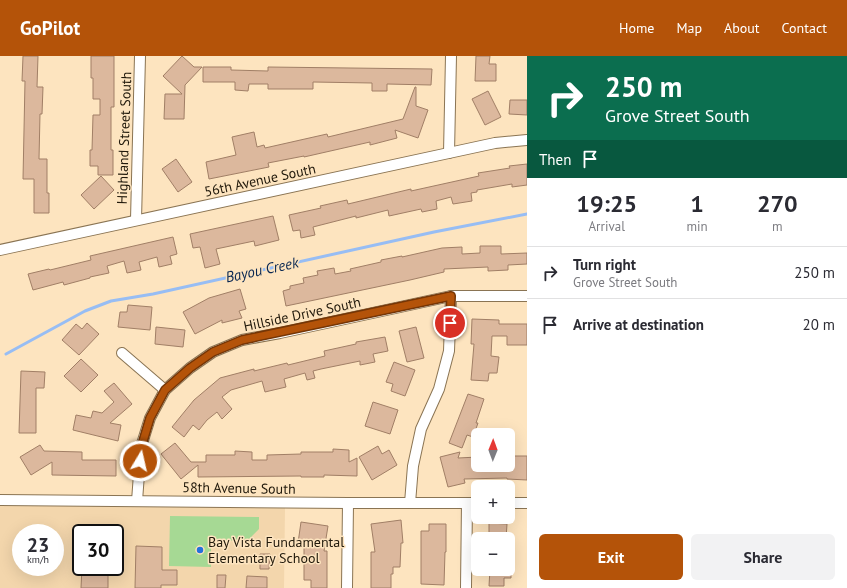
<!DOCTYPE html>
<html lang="en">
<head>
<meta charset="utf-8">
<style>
	:root { --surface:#fff; --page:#f2f2f3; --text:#2b2b33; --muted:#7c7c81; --line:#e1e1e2; --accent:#b45309 }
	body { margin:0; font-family:"PT Sans",sans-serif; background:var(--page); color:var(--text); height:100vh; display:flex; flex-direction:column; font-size:15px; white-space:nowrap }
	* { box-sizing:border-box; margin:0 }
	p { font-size:13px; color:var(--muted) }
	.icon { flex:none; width:22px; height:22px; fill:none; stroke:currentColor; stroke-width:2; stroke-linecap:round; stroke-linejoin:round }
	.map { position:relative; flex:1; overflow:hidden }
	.details { display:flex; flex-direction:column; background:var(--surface); width:320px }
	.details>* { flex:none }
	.guide { background:#0b6e4f; color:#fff; overflow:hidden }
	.needle { width:26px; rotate:1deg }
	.fabs { position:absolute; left:471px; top:372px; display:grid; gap:8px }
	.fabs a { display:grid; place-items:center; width:44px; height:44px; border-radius:6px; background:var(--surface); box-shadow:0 4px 16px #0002; font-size:20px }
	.speed { position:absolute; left:12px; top:468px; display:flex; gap:8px; font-size:20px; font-weight:700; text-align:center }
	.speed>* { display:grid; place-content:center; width:52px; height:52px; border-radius:50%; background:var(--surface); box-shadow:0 4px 16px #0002; line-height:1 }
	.speed small { font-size:10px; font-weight:400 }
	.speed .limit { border:2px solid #111; border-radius:6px; background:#fff; color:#111 }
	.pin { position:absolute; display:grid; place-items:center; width:34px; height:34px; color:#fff; margin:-17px; border:2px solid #fff; border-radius:50%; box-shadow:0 1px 4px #0007 }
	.me { position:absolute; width:44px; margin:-22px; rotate:9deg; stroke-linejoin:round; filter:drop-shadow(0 0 3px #0008) }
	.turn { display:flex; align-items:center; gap:14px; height:84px; padding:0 12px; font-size:18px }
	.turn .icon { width:52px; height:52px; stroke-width:2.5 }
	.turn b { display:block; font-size:28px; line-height:34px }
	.then { display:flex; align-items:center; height:38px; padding:0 12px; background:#0003; gap:8px; font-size:15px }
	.eta { display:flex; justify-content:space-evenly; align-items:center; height:68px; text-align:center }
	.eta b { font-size:24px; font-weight:800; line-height:28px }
	.primary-button { display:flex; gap:8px; margin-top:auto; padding:8px 12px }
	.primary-button a { flex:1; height:46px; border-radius:6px; background:var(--accent); color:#fff; font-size:16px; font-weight:800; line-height:46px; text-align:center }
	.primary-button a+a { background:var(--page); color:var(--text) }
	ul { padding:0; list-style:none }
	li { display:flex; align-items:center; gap:12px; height:52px; padding:0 12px; border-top:1px solid var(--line) }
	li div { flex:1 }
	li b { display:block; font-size:15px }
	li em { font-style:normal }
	header { display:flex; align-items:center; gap:24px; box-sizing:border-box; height:56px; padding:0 20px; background:var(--accent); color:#fff }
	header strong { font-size:19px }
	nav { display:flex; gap:22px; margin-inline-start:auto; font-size:14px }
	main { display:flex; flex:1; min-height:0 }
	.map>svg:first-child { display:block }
	.built { fill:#f3d6ac; fill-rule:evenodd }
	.green { fill:#a6d994 }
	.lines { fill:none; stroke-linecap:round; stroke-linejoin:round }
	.stream { stroke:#97bdf4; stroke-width:3 }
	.building { fill:#dcb89d; stroke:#a17f66 }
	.street-casing { stroke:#8a7453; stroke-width:12 }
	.street { stroke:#fff; stroke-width:10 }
	.route-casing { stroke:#753606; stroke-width:10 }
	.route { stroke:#b45309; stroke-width:7 }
	.poi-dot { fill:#2471dc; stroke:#fde4bf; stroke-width:1.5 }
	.labels { text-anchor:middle; stroke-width:3; stroke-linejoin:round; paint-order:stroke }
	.street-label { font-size:14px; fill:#21190b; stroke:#fde4bf }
	.poi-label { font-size:14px; fill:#21190b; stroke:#fde4bf; text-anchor:start }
	.water-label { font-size:15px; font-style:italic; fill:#0a2852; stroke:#fde4bf }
</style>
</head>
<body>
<header>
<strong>GoPilot</strong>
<nav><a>Home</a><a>Map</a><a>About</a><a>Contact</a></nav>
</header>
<main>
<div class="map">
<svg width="527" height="532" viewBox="0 0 527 532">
	<rect width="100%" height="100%" fill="#fde4bf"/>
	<path class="built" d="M 4,449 L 285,452 L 284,532 L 0,532 L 0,450 ZM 21,477 L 55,477 L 55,511 L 21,511 ZM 81,477 L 115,477 L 115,511 L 81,511 Z"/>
	<path class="green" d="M 170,460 L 259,461 L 259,473 L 247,485 L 211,484 L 211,511 L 169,510 Z"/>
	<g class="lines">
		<path class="stream" d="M 6,298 L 85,255 L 111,245 L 153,238 L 434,176 L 527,158"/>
	</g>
	<g class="building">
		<path d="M 23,0 L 38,0 L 37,31 L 43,31 L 42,58 L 40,58 L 39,103 L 47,103 L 47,137 L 49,137 L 49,157 L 34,157 L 34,123 L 23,123 L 25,25 L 22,25 Z"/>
		<path d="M 91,0 L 114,0 L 114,51 L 111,51 L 111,94 L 113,94 L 113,119 L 98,119 L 98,110 L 90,110 L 90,94 L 92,94 L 93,59 L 100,59 L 100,43 L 93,43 L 93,22 L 91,22 Z"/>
		<path d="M 182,0 L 194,11 L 202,11 L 185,29 L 184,63 L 164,63 L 165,38 L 182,38 L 163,20 Z"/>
		<path d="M 476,0 L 490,0 L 489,8 L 496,8 L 496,25 L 475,25 Z"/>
		<path d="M 203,11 L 231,11 L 231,14 L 268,15 L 268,11 L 432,13 L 431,29 L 387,28 L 387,35 L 372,35 L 372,27 L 313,26 L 313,33 L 268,33 L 268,28 L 249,28 L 248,35 L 235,34 L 235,26 L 203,26 Z"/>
		<path d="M 415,31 L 416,31 L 416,50 L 428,54 L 418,82 L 395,74 L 397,82 L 370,89 L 370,86 L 304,101 L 304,100 L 268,107 L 269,111 L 209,123 L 206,106 L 236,99 L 232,81 L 254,76 L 257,91 L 264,89 L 265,92 L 327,78 L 328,81 L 403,63 Z"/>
		<path d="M 488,35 L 501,61 L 485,69 L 472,43 Z"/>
		<path d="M 510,44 L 527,44 L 527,59 L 509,58 Z"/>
		<path d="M 176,103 L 192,126 L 178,136 L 162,113 Z"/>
		<path d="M 527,108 L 527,129 L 512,131 L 512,128 L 477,134 L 477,136 L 471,137 L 472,145 L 453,148 L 451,141 L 436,145 L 437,153 L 422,156 L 421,153 L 389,160 L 388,154 L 356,162 L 356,160 L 313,171 L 315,179 L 301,182 L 300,174 L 293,175 L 289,159 L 321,152 L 320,150 L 347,144 L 348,148 L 411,133 L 411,135 L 479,120 L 478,117 L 510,112 L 509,110 Z"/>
		<path d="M 101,120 L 114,134 L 94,153 L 81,139 Z"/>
		<path d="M 273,160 L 279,184 L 255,190 L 254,185 L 216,193 L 220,208 L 205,212 L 200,191 L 193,192 L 190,178 Z"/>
		<path d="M 173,181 L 177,198 L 170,200 L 172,208 L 159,211 L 157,201 L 139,206 L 141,214 L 127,217 L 124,205 L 107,210 L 109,217 L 90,221 L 90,222 L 64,229 L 63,226 L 33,234 L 28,218 L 49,213 L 50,214 L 91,204 L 90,200 Z"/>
		<path d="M 480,190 L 501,190 L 501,198 L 527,197 L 527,208 L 508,209 L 508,214 L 488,215 L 488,211 L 444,213 L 444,216 L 410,224 L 286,250 L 283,235 L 290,233 L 290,230 L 304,227 L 303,222 L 318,219 L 317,215 L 334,212 L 335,218 L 351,215 L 350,213 L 381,206 L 381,204 L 402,200 L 402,201 L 442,192 L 462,191 L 462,198 L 480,197 Z"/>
		<path d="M 240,233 L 246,253 L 239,255 L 242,262 L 222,267 L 222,264 L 195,278 L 183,256 L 209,242 Z"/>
		<path d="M 128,249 L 152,251 L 150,274 L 118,271 L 120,256 L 127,256 Z"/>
		<path d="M 472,263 L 499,264 L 499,268 L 527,268 L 527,289 L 507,289 L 507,280 L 492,280 L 491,300 L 499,301 L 497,317 L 489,317 L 488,325 L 471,324 L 474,288 L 471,288 Z"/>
		<path d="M 87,267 L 99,278 L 79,299 L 62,284 L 76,268 L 82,273 Z"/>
		<path d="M 156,271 L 185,274 L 183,291 L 155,288 Z"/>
		<path d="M 416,271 L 424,302 L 407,306 L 399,275 Z"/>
		<path d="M 385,281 L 388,295 L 373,298 L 375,306 L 360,309 L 360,305 L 321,313 L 313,315 L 315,322 L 307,324 L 305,317 L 284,323 L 286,331 L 265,336 L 262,325 L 231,334 L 222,341 L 232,353 L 222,363 L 217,356 L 207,364 L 199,374 L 193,369 L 184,381 L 172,371 L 194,344 L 220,322 L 254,313 L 254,315 L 287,307 L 288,309 L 325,300 L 324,295 L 356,288 L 356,286 Z"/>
		<path d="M 81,303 L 98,319 L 81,336 L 64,320 Z"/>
		<path d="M 394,306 L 415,314 L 405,340 L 391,335 L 393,328 L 386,326 Z"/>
		<path d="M 21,315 L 45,316 L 44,332 L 36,332 L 36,377 L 19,377 Z"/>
		<path d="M 114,327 L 132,348 L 110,367 L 121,369 L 118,385 L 73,374 L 76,359 L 91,362 L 93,355 L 102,357 L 114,346 L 104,335 Z"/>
		<path d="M 468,338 L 484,343 L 476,367 L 478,367 L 473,381 L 467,379 L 462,392 L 449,387 Z"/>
		<path d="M 373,346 L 398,354 L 390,378 L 365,370 Z"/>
		<path d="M 175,387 L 191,406 L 206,406 L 206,399 L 235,399 L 235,395 L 252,396 L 252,404 L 267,404 L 267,399 L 301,398 L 301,396 L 333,396 L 333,393 L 349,394 L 349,406 L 357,402 L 357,420 L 324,419 L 324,421 L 301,421 L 301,420 L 198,421 L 198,409 L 181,423 L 161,398 Z"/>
		<path d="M 40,389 L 44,395 L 82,396 L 82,404 L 116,404 L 116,420 L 52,419 L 52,406 L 31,419 L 20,401 Z"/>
		<path d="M 378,390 L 382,398 L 389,394 L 397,409 L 372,424 L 359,401 Z"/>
		<path d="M 460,396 L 458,402 L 478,401 L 478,409 L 508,409 L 508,400 L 527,400 L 527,424 L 507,423 L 507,422 L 464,423 L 465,427 L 448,431 L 440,401 Z"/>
		<path d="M 401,464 L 403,487 L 401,487 L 400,511 L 393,511 L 393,518 L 391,518 L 391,532 L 371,532 L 371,496 L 375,496 L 371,468 Z"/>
		<path d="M 301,466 L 328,470 L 324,495 L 327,495 L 327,532 L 311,532 L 311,524 L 304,524 L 304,488 L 298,487 Z"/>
		<path d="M 489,467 L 507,468 L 506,483 L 489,483 Z"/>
		<path d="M 429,468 L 446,468 L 446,496 L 445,496 L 444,529 L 421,528 L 421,475 L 429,475 Z"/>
		<path d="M 136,490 L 162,491 L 162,514 L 177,514 L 177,529 L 161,529 L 161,532 L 135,532 Z"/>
		<path d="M 260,498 L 270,498 L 269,513 L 260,513 Z"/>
		<path d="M 82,511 L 108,511 L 108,532 L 81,532 Z"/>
		<path d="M 490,513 L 511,513 L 511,522 L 504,522 L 504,530 L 489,530 Z"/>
		<path d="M 217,519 L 226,519 L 225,532 L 217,532 Z"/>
		<path d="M 247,520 L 267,521 L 267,532 L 246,532 Z"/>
	</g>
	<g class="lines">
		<defs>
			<g id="street">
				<path d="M 449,97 L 451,0"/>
				<path d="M 136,164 L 140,0"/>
				<path d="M 0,194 L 495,87 L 527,84"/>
				<path d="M 122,297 L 165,334"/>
				<path d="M 0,444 L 348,447 L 478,447"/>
				<path d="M 137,445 L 141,391 L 150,362 L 165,334 L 190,312 L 213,296 L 242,284 L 280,277 L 451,240 L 527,240"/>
				<path d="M 410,447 L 413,410 L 421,373 L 439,333 L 449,295 L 451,240"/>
				<path d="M 508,447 L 527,447"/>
				<path d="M 347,532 L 348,447"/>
				<path d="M 466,532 L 467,447"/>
			</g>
		</defs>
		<use href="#street" class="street-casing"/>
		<use href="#street" class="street"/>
	</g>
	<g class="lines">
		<defs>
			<path id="route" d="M 140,405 L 141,392 L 150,362 L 165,334 L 190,312 L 213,296 L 242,284 L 451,240 L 450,267"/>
		</defs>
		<use href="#route" class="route-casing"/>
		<use href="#route" class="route"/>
	</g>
	<circle class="poi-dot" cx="200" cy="494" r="4"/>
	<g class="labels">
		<g class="street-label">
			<text transform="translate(124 82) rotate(-88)" y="5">Highland Street South</text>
			<text transform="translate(260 124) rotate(-12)" y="5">56th Avenue South</text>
			<text transform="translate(302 258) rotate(-12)" y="5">Hillside Drive South</text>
			<text transform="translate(239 432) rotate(1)" y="5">58th Avenue South</text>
		</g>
		<g class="poi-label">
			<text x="208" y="491">Bay Vista Fundamental<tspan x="208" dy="16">Elementary School</tspan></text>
		</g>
		<g class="water-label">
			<text transform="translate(262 214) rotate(-12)" y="5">Bayou Creek</text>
		</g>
	</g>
</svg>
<div class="fabs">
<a><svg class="needle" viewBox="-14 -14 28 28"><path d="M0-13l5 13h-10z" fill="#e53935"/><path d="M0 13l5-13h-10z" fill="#7c7c81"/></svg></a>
<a>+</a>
<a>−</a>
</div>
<div class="speed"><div>23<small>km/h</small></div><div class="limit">30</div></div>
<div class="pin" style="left:450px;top:267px;background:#d93025"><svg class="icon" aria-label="arrive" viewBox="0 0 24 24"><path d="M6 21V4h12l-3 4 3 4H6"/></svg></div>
<svg class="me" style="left:140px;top:405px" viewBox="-20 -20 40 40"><circle r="17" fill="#b45309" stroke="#fff" stroke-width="3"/><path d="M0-11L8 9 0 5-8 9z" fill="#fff"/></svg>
</div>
<section class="details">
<div class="guide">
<div class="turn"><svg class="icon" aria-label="right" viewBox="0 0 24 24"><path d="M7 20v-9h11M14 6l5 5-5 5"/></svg><div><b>250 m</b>Grove Street South</div></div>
<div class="then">Then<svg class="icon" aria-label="arrive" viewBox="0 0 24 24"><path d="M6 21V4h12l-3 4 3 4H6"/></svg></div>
</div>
<div class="eta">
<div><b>19:25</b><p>Arrival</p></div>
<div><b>1</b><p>min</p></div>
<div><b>270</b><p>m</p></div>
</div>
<ul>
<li><svg class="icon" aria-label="right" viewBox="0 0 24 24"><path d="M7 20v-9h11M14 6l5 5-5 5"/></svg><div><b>Turn right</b><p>Grove Street South</p></div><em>250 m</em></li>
<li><svg class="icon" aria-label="arrive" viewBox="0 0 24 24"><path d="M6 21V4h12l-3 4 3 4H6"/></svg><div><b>Arrive at destination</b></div><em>20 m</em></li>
</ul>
<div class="primary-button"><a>Exit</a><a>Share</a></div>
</section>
</main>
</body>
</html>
